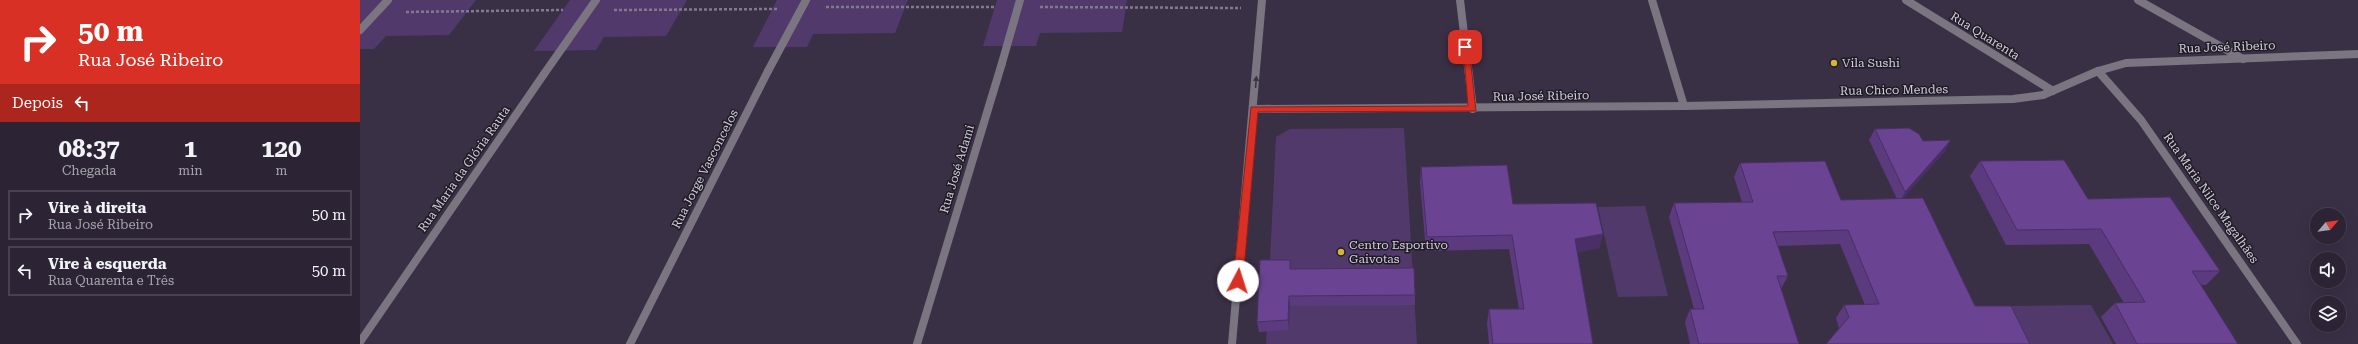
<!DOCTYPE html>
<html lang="pt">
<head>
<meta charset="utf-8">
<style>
	:root { --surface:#2c2434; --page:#383040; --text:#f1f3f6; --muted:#a6a4ac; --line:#48414f }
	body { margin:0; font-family:"Roboto Serif",serif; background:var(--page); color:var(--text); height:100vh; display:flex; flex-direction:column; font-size:15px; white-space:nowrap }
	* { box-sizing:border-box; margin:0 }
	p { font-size:13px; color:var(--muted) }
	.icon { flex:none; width:22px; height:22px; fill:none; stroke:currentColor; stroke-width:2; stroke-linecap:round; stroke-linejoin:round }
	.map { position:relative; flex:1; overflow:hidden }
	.drawer { display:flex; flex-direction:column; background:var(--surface); width:360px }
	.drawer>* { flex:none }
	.hud { background:#d93025; color:#fff; overflow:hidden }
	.needle { width:26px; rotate:62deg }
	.buttons { position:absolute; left:1950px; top:208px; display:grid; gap:8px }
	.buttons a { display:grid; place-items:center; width:36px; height:36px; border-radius:50%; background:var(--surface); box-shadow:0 4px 16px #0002,0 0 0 1px var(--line); font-size:20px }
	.pin { position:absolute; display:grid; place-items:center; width:34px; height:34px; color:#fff; margin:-17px; border-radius:8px; box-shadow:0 2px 6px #0006 }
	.me { position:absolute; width:44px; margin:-22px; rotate:5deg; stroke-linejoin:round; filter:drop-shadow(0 0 3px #0008) }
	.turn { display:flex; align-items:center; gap:14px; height:84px; padding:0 12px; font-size:18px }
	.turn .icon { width:52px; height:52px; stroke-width:2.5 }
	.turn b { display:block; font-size:28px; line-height:34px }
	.then { display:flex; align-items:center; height:38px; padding:0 12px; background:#0003; gap:8px; font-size:15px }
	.eta { display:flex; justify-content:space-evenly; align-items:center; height:68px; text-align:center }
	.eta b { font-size:24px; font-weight:700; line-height:28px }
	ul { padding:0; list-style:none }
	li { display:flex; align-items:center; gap:12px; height:50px; margin:0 8px 6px; padding:0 4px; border:2px solid var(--line); border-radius:0px }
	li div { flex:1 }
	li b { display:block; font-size:15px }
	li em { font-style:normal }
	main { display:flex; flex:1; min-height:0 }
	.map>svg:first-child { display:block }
	.green { fill:#513a6b }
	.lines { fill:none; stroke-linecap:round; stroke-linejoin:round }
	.path { stroke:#827a8c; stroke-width:2.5; stroke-dasharray:3 2; stroke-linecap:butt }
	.pedestrian { stroke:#7a7581; stroke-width:8 }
	.minor { stroke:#7a7581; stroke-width:8 }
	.tertiary { stroke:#7a7581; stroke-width:8 }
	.wall { fill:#5b3a7e }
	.shaded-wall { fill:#4a2f66 }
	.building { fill:#6a4392; stroke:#4a2f66 }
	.oneway { fill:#3a3641 }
	.route { fill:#d93025; stroke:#8d1f18 }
	.poi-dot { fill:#d5b534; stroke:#1f1b25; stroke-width:1.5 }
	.labels { text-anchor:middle; stroke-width:3; stroke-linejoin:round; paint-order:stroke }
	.street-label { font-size:12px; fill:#d4cedd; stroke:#1f1b25 }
	.poi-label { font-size:12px; fill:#d4cedd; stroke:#1f1b25; text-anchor:start }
</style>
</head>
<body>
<main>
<section class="drawer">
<div class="hud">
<div class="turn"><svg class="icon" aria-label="right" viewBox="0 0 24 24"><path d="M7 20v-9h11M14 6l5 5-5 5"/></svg><div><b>50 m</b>Rua José Ribeiro</div></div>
<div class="then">Depois<svg class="icon" aria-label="left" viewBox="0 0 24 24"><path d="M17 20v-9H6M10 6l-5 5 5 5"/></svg></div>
</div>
<div class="eta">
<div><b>08:37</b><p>Chegada</p></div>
<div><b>1</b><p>min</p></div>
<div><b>120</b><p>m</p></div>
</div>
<ul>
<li><svg class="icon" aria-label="right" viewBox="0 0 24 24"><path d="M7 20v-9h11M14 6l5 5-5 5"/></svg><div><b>Vire à direita</b><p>Rua José Ribeiro</p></div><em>50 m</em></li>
<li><svg class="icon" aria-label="left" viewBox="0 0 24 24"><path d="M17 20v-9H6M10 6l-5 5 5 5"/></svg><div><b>Vire à esquerda</b><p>Rua Quarenta e Três</p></div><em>50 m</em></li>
</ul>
</section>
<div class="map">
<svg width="1998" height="344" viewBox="0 0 1998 344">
	<rect width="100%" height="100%" fill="#3a3046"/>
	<g class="green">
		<path d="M 0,0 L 116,0 L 89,35 L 26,36 L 14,49 L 0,49 Z"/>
		<path d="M 210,0 L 327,0 L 306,36 L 244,37 L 236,50 L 174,51 Z"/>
		<path d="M 417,0 L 548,0 L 535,33 L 453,34 L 447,47 L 393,47 Z"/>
		<path d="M 637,0 L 767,0 L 762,32 L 680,33 L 676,46 L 623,46 Z"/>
		<path d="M 1044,128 L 1057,344 L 906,344 L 916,137 L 930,129 Z"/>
		<path d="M 1285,206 L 1308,296 L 1258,297 L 1238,207 Z"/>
		<path d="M 1731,305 L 1753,344 L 1668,344 L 1649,306 Z"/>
	</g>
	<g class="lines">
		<g class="path">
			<path d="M 466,7 L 635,7"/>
			<path d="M 680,7 L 881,8"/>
			<path d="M 254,10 L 417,9"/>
			<path d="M 46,12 L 203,10"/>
		</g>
		<g class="pedestrian">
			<path d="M 0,30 L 28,0"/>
			<path d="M 642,63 L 660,0"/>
			<path d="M 408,71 L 446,0"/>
			<path d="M 184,74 L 236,0"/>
		</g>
		<g class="minor">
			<path d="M 1100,0 L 1113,109"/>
			<path d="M 1292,0 L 1324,106"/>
			<path d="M 1546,0 L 1693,91"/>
			<path d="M 1778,0 L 1883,59"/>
			<path d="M 1738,71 L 1781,120 L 1937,344"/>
			<path d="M 0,342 L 184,74"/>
			<path d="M 270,344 L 408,71"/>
			<path d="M 557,344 L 642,63"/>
		</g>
		<g class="tertiary">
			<path d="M 894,109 L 1324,106 L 1653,99 L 1683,95 L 1738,71 L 1766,63 L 1998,54"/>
			<path d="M 872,344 L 902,0"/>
		</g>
	</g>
	<g class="wall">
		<path d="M 1515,129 L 1563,141 L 1585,151 L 1542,199 L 1615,306 L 1479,328 L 1476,318 L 1484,305 L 1505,305 L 1480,244 L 1418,246 L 1428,276 L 1421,289 L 1439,344 L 1330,344 L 1325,322 L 1330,309 L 1334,309 L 1309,217 L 1314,203 L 1382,202 L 1374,177 L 1380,163 L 1481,200 L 1537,199 L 1509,140 Z"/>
		<path d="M 1620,161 L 1728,199 L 1860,271 L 1846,285 L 1841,285 L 1878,344 L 1756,344 L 1741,317 L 1755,303 L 1764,303 L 1729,244 L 1646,245 L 1610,176 Z"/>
		<path d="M 1061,167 L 1153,204 L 1243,234 L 1239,248 L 1217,252 L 1233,344 L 1129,344 L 1127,323 L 1129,309 L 1159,309 L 1149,249 L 1066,251 L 1060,182 Z"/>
		<path d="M 931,269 L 1055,295 L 1055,305 L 930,306 L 929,330 L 899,332 L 897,322 Z"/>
	</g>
	<g class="shaded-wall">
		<path d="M 1591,140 L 1585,151 L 1539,203 L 1545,192 Z"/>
		<path d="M 1243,234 L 1239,248 L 1211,254 L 1215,239 Z"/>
		<path d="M 929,296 L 930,306 L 929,330 L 928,320 Z"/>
	</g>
	<g class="building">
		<path d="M 1549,128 L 1559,134 L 1563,141 L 1591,140 L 1545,192 L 1515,129 Z"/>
		<path d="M 1704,160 L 1728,199 L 1810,197 L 1860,271 L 1832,271 L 1878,344 L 1777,344 L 1755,303 L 1785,302 L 1741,229 L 1657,230 L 1620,161 Z"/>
		<path d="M 1465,161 L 1481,200 L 1563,198 L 1615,306 L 1651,306 L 1670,344 L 1466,344 L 1489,317 L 1484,305 L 1519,304 L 1488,230 L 1413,232 L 1428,276 L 1417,276 L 1439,344 L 1339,344 L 1330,309 L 1344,309 L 1314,203 L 1393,202 L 1380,163 Z"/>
		<path d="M 1147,165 L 1153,204 L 1236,203 L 1243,234 L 1215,239 L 1233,344 L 1133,344 L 1129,309 L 1164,309 L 1152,235 L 1067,237 L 1061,167 Z"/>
		<path d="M 900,260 L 930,260 L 930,269 L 1054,268 L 1055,295 L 929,296 L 928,320 L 897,322 Z"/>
	</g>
	<defs><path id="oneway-solid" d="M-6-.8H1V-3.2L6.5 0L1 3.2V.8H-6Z"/></defs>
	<use class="oneway" href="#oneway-solid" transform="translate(896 82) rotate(-86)"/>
	<path class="route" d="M 1103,45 L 1109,47 L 1116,111 L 898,112 L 883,281 L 878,285 L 875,284 L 873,281 L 891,107 L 1108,106 Z"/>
	<g class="poi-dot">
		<circle cx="1474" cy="63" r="4"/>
		<circle cx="981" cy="252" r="4"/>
	</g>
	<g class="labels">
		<g class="street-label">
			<text transform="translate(1625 36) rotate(32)" y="4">Rua Quarenta</text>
			<text transform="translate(1867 47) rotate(-2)" y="4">Rua José Ribeiro</text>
			<text transform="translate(1534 90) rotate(-1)" y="4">Rua Chico Mendes</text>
			<text transform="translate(1181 96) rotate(-1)" y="4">Rua José Ribeiro</text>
			<text transform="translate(104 169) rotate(-55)" y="4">Rua Maria da Glória Rauta</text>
			<text transform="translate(345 169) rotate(-63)" y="4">Rua Jorge Vasconcelos</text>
			<text transform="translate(597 169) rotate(-73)" y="4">Rua José Adami</text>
			<text transform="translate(1851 198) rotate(55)" y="4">Rua Maria Nilce Magalhães</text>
		</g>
		<g class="poi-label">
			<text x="1482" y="67">Vila Sushi</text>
			<text x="989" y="249">Centro Esportivo<tspan x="989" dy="14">Gaivotas</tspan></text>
		</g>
	</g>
</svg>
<div class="buttons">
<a><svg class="needle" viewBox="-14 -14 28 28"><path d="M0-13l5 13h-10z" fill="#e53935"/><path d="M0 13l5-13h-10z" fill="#a6a4ac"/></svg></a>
<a><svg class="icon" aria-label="sound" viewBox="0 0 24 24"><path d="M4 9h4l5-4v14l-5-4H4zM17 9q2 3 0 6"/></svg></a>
<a><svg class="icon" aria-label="layers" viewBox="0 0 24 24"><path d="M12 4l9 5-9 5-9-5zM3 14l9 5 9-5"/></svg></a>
</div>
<div class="pin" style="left:1105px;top:47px;background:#d93025"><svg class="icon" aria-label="arrive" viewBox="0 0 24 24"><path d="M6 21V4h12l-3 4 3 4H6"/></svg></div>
<svg class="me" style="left:878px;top:281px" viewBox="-20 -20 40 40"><circle r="19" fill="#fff"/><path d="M0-13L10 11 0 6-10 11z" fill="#d93025"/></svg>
</div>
</main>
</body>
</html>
